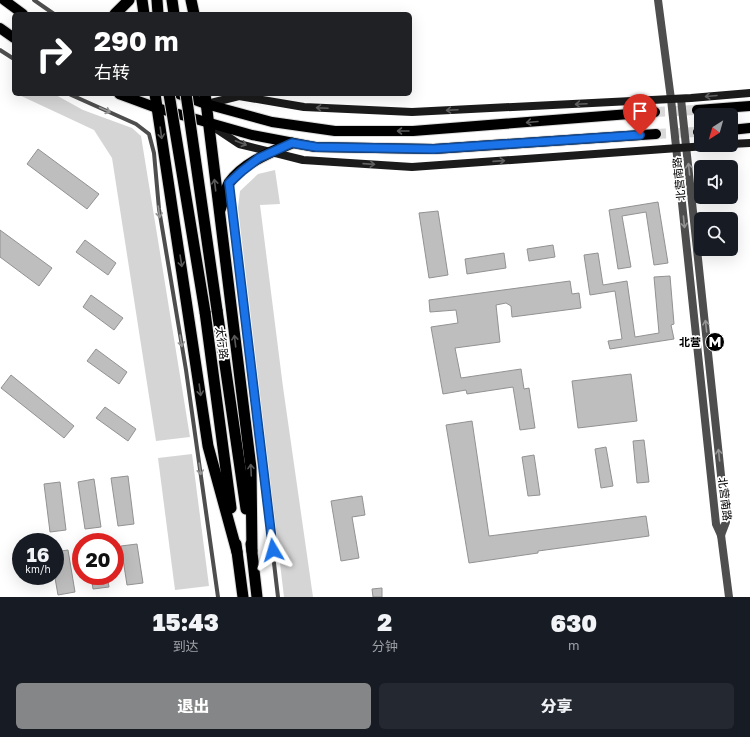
<!DOCTYPE html>
<html lang="zh">
<head>
<meta charset="utf-8">
<style>
	:root { --surface:#171b24; --page:#242831; --text:#f1f3f6; --muted:#9ea1a6; --accent:#858687 }
	body { margin:0; font-family:"Golos Text","Noto Sans SC",sans-serif; background:var(--page); color:var(--text); height:100vh; display:flex; flex-direction:column; font-size:15px; white-space:nowrap }
	* { box-sizing:border-box; margin:0 }
	p { font-size:13px; color:var(--muted) }
	.icon { flex:none; width:22px; height:22px; fill:none; stroke:currentColor; stroke-width:2; stroke-linecap:round; stroke-linejoin:round }
	.map { position:relative; height:597px; overflow:hidden }
	.details { display:flex; flex-direction:column; background:var(--surface); flex:1 }
	.details>* { flex:none }
	.banner { position:absolute; left:12px; top:12px; width:400px; height:84px; border-radius:6px; box-shadow:0 4px 16px #0002; background:#202124; color:#fff; overflow:hidden }
	.needle { width:26px; rotate:217deg }
	.fabs { position:absolute; left:694px; top:108px; display:grid; gap:8px }
	.fabs a { display:grid; place-items:center; width:44px; height:44px; border-radius:6px; background:var(--surface); box-shadow:0 4px 16px #0002; font-size:20px }
	.speed { position:absolute; left:12px; top:533px; display:flex; gap:8px; font-size:20px; font-weight:700; text-align:center }
	.speed>* { display:grid; place-content:center; width:52px; height:52px; border-radius:50%; background:var(--surface); box-shadow:0 4px 16px #0002; line-height:1 }
	.speed small { font-size:10px; font-weight:400 }
	.speed .limit { border:6px solid #d22; background:#fff; color:#111 }
	.pin { position:absolute; display:grid; place-items:center; width:34px; height:34px; color:#fff; margin:-41px -17px; border-radius:50% 50% 50% 0; rotate:-45deg; box-shadow:0 0 4px #0007 }
	.pin .icon { rotate:45deg }
	.me { position:absolute; width:44px; margin:-22px; rotate:353deg; stroke-linejoin:round; filter:drop-shadow(0 0 3px #0008) }
	.turn { display:flex; align-items:center; gap:14px; height:84px; padding:0 16px; font-size:18px }
	.turn .icon { width:52px; height:52px; stroke-width:2.5 }
	.turn b { display:block; font-size:28px; line-height:34px }
	.eta { display:flex; justify-content:space-evenly; align-items:center; height:68px; text-align:center }
	.eta b { font-size:24px; font-weight:800; line-height:28px }
	.button { display:flex; gap:8px; margin-top:auto; padding:8px 16px }
	.button a { flex:1; height:46px; border-radius:6px; background:var(--accent); color:#fff; font-size:16px; font-weight:800; line-height:46px; text-align:center }
	.button a+a { background:var(--page); color:var(--text) }
	.map>svg:first-child { display:block }
	.green { fill:#d5d5d5 }
	.building { fill:#bebebe; stroke:#929292 }
	.lines { fill:none; stroke-linecap:round; stroke-linejoin:round }
	.primary-tunnel { stroke:#d9d9d9; stroke-width:10; stroke-dasharray:10 5; stroke-linecap:butt }
	.primary-casing { stroke:#dbdbdb; stroke-width:12 }
	.trunk-casing { stroke:#dbdbdb; stroke-width:13 }
	.service { stroke:#4e4e4e; stroke-width:4 }
	.minor { stroke:#4e4e4e; stroke-width:8 }
	.tertiary { stroke:#4e4e4e; stroke-width:8 }
	.secondary { stroke:#1b1b1b; stroke-width:8 }
	.primary { stroke:#000; stroke-width:10 }
	.trunk { stroke:#000; stroke-width:11 }
	.trunk-bridge-casing { stroke:#dbdbdb; stroke-width:13; stroke-linecap:butt }
	.trunk-bridge { stroke:#000; stroke-width:11 }
	.oneway { stroke:#5f5f5f }
	.oneway2 { stroke:#959595 }
	.oneway3 { stroke:#595959 }
	.route-casing { stroke:#114b97; stroke-width:10 }
	.route { stroke:#1a73e8; stroke-width:7 }
	.labels { text-anchor:middle; stroke-width:3.5; stroke-linejoin:round; paint-order:stroke }
	.street-label { font-size:11px; fill:#000; stroke:#fff }
	.poi-label { font-size:11px; font-weight:bold; fill:#000; stroke:#fff; text-anchor:end }
</style>
</head>
<body>
<div class="map">
<svg width="750" height="597" viewBox="0 0 750 597">
	<rect width="100%" height="100%" fill="#fff"/>
	<g class="green">
		<path d="M 17,94 L 54,94 L 83,110 L 132,128 L 141,136 L 190,437 L 156,441 L 112,158 L 94,130 Z"/>
		<path d="M 275,170 L 280,204 L 260,205 L 283,387 L 313,597 L 284,597 L 238,208 L 240,191 L 258,174 Z"/>
		<path d="M 192,454 L 209,586 L 175,590 L 158,458 Z"/>
	</g>
	<g class="building">
		<path d="M 38,149 L 99,194 L 87,209 L 27,164 Z"/>
		<path d="M 658,202 L 668,263 L 654,265 L 646,212 L 622,216 L 631,267 L 618,269 L 609,210 Z"/>
		<path d="M 438,211 L 448,275 L 429,278 L 419,213 Z"/>
		<path d="M 0,230 L 52,268 L 39,286 L 0,257 Z"/>
		<path d="M 85,240 L 116,263 L 108,275 L 76,252 Z"/>
		<path d="M 553,245 L 555,257 L 529,261 L 527,249 Z"/>
		<path d="M 504,253 L 506,268 L 467,274 L 465,259 Z"/>
		<path d="M 598,253 L 603,285 L 627,281 L 635,337 L 659,333 L 654,277 L 670,276 L 674,324 L 671,325 L 674,339 L 610,349 L 608,341 L 622,339 L 615,291 L 590,295 L 584,255 Z"/>
		<path d="M 570,281 L 572,294 L 579,293 L 581,308 L 512,317 L 511,306 L 506,303 L 496,305 L 500,342 L 455,348 L 461,378 L 521,369 L 524,389 L 529,388 L 535,428 L 520,430 L 513,387 L 467,394 L 466,390 L 443,394 L 431,327 L 458,323 L 456,310 L 430,312 L 429,300 Z"/>
		<path d="M 91,295 L 123,318 L 114,330 L 83,307 Z"/>
		<path d="M 96,349 L 127,372 L 119,384 L 87,361 Z"/>
		<path d="M 631,374 L 637,421 L 578,428 L 572,381 Z"/>
		<path d="M 11,375 L 74,426 L 64,438 L 1,388 Z"/>
		<path d="M 105,407 L 136,429 L 128,441 L 96,418 Z"/>
		<path d="M 472,421 L 489,536 L 646,516 L 649,536 L 538,551 L 538,553 L 469,563 L 446,425 Z"/>
		<path d="M 644,440 L 649,482 L 637,483 L 633,441 Z"/>
		<path d="M 606,447 L 613,486 L 601,488 L 595,449 Z"/>
		<path d="M 534,455 L 540,495 L 528,496 L 522,457 Z"/>
		<path d="M 128,476 L 134,524 L 118,526 L 111,478 Z"/>
		<path d="M 94,479 L 101,527 L 85,529 L 78,482 Z"/>
		<path d="M 60,482 L 66,530 L 50,532 L 44,484 Z"/>
		<path d="M 362,496 L 365,515 L 352,517 L 359,558 L 341,561 L 331,501 Z"/>
		<path d="M 137,544 L 143,583 L 127,585 L 121,546 Z"/>
		<path d="M 68,550 L 75,592 L 58,595 L 55,578 L 55,552 Z"/>
		<path d="M 91,576 L 107,576 L 109,587 L 93,589 Z"/>
		<path d="M 382,588 L 382,597 L 373,597 L 372,589 Z"/>
	</g>
	<g class="lines">
		<g class="primary-tunnel">
			<path d="M 655,112 L 697,110"/>
			<path d="M 656,134 L 698,132"/>
		</g>
		<defs>
			<g id="primary">
				<path d="M 4,0 L 23,14"/>
				<path d="M 0,28 L 14,38"/>
				<path d="M 119,94 L 157,108 L 252,135 L 315,147 L 434,149 L 656,134"/>
				<path d="M 179,94 L 206,104 L 272,122 L 335,131 L 413,131 L 655,112"/>
				<path d="M 697,110 L 750,106"/>
				<path d="M 731,130 L 750,128"/>
				<path d="M 698,132 L 701,132"/>
			</g>
			<g id="trunk">
				<path d="M 142,0 L 144,14"/>
				<path d="M 157,0 L 158,14"/>
				<path d="M 172,0 L 174,14"/>
				<path d="M 191,0 L 194,14"/>
				<path d="M 115,14 L 129,0"/>
				<path d="M 155,94 L 208,446 L 237,552"/>
				<path d="M 205,94 L 251,468 L 252,551"/>
				<path d="M 220,210 C 223,202 225,191 229,183 C 243,163 271,152 292,143"/>
				<path d="M 217,310 L 246,509"/>
				<path d="M 205,312 L 231,508"/>
				<path d="M 236,544 L 243,597"/>
				<path d="M 251,544 L 257,597"/>
			</g>
		</defs>
		<use href="#primary" class="primary-casing"/>
		<use href="#trunk" class="trunk-casing"/>
		<g class="service">
			<path d="M 34,0 L 54,14"/>
			<path d="M 0,50 L 14,59"/>
			<path d="M 69,94 L 136,124 L 149,134 L 154,153 L 159,209 L 186,370 L 218,597"/>
			<path d="M 230,190 L 278,597"/>
		</g>
		<g class="minor">
			<path d="M 658,0 L 671,99"/>
			<path d="M 721,535 L 729,597"/>
		</g>
		<g class="tertiary">
			<path d="M 671,99 L 716,524 L 721,535"/>
			<path d="M 681,99 L 726,522 L 721,535"/>
		</g>
		<g class="secondary">
			<path d="M 207,104 L 239,96 L 304,107 L 412,112 L 691,98 L 750,93"/>
			<path d="M 212,126 L 239,144 L 303,160 L 412,167 L 720,145"/>
			<path d="M 731,144 L 750,143"/>
		</g>
		<use href="#primary" class="primary"/>
		<use href="#trunk" class="trunk"/>
		<defs>
			<g id="trunk-bridge">
				<path d="M 169,94 L 205,312"/>
				<path d="M 186,94 L 217,310"/>
			</g>
		</defs>
		<use href="#trunk-bridge" class="trunk-bridge-casing"/>
		<use href="#trunk-bridge" class="trunk-bridge"/>
	</g>
	<defs><path id="oneway-shaft" d="M-6 0H5M1.5-3L5.5 0L1.5 3" fill="none" stroke-width="1.6" stroke-linecap="round" stroke-linejoin="round"/></defs>
	<g class="oneway">
		<use href="#oneway-shaft" transform="translate(711 96) rotate(175)"/>
		<use href="#oneway-shaft" transform="translate(581 104) rotate(177)"/>
		<use href="#oneway-shaft" transform="translate(322 108) rotate(-177)"/>
		<use href="#oneway-shaft" transform="translate(452 110) rotate(177)"/>
		<use href="#oneway-shaft" transform="translate(241 143) rotate(21)"/>
		<use href="#oneway-shaft" transform="translate(499 161) rotate(-4)"/>
		<use href="#oneway-shaft" transform="translate(369 164) rotate(4)"/>
	</g>
	<g class="oneway2">
		<use href="#oneway-shaft" transform="translate(105 110) rotate(24)"/>
		<use href="#oneway-shaft" transform="translate(689 169) rotate(-96)"/>
		<use href="#oneway-shaft" transform="translate(159 212) rotate(82)"/>
		<use href="#oneway-shaft" transform="translate(684 222) rotate(84)"/>
		<use href="#oneway-shaft" transform="translate(706 326) rotate(-96)"/>
		<use href="#oneway-shaft" transform="translate(181 341) rotate(80)"/>
		<use href="#oneway-shaft" transform="translate(719 455) rotate(-96)"/>
		<use href="#oneway-shaft" transform="translate(200 469) rotate(82)"/>
	</g>
	<g class="oneway3">
		<use href="#oneway-shaft" transform="translate(532 122) rotate(175)"/>
		<use href="#oneway-shaft" transform="translate(403 131) rotate(-180)"/>
		<use href="#oneway-shaft" transform="translate(161 133) rotate(82)"/>
		<use href="#oneway-shaft" transform="translate(215 185) rotate(-97)"/>
		<use href="#oneway-shaft" transform="translate(181 261) rotate(81)"/>
		<use href="#oneway-shaft" transform="translate(235 341) rotate(-97)"/>
		<use href="#oneway-shaft" transform="translate(200 390) rotate(82)"/>
		<use href="#oneway-shaft" transform="translate(251 470) rotate(-93)"/>
	</g>
	<g class="lines">
		<defs>
			<path id="route" d="M 273,550 L 229,183 L 242,171 L 259,158 L 292,143 L 316,147 L 434,149 L 640,135"/>
		</defs>
		<use href="#route" class="route-casing"/>
		<use href="#route" class="route"/>
	</g>
	<defs>
		<symbol id="metro-disc" viewBox="-11 -11 22 22"><circle r="9.5" fill="#000" stroke="#fff"/><path d="M-5.5 5V-5H-3L0 0L3-5H5.5V5H3V-.5L0 4L-3-.5V5Z" fill="#fff"/></symbol>
	</defs>
	<g fill-rule="evenodd">
		<use href="#metro-disc" x="704" y="331" width="22" height="22"/>
	</g>
	<g class="labels">
		<g class="street-label">
			<text transform="translate(679 179) rotate(-96)" y="4">北营南路</text>
			<text transform="translate(222 343) rotate(82)" y="4">太行路</text>
			<text transform="translate(725 499) rotate(83)" y="4">北营南路</text>
		</g>
		<g class="poi-label">
			<text x="701" y="346">北营</text>
		</g>
	</g>
</svg>
<div class="fabs">
<a><svg class="needle" viewBox="-14 -14 28 28"><path d="M0-13l5 13h-10z" fill="#e53935"/><path d="M0 13l5-13h-10z" fill="#9ea1a6"/></svg></a>
<a><svg class="icon" aria-label="sound" viewBox="0 0 24 24"><path d="M4 9h4l5-4v14l-5-4H4zM17 9q2 3 0 6"/></svg></a>
<a><svg class="icon" aria-label="search" viewBox="0 0 24 24"><circle cx="10" cy="10" r="6"/><path d="M15 15l6 6"/></svg></a>
</div>
<div class="speed"><div>16<small>km/h</small></div><div class="limit">20</div></div>
<div class="pin" style="left:640px;top:135px;background:#d93025"><svg class="icon" aria-label="arrive" viewBox="0 0 24 24"><path d="M6 21V4h12l-3 4 3 4H6"/></svg></div>
<svg class="me" style="left:273px;top:550px" viewBox="-20 -20 40 40"><path d="M0-17L14 15 0 8-14 15z" fill="#1a73e8" stroke="#fff" stroke-width="4"/></svg>
<div class="banner">
<div class="turn"><svg class="icon" aria-label="right" viewBox="0 0 24 24"><path d="M7 20v-9h11M14 6l5 5-5 5"/></svg><div><b>290 m</b>右转</div></div>
</div>
</div>
<section class="details">
<div class="eta">
<div><b>15:43</b><p>到达</p></div>
<div><b>2</b><p>分钟</p></div>
<div><b>630</b><p>m</p></div>
</div>
<div class="button"><a>退出</a><a>分享</a></div>
</section>
</body>
</html>
